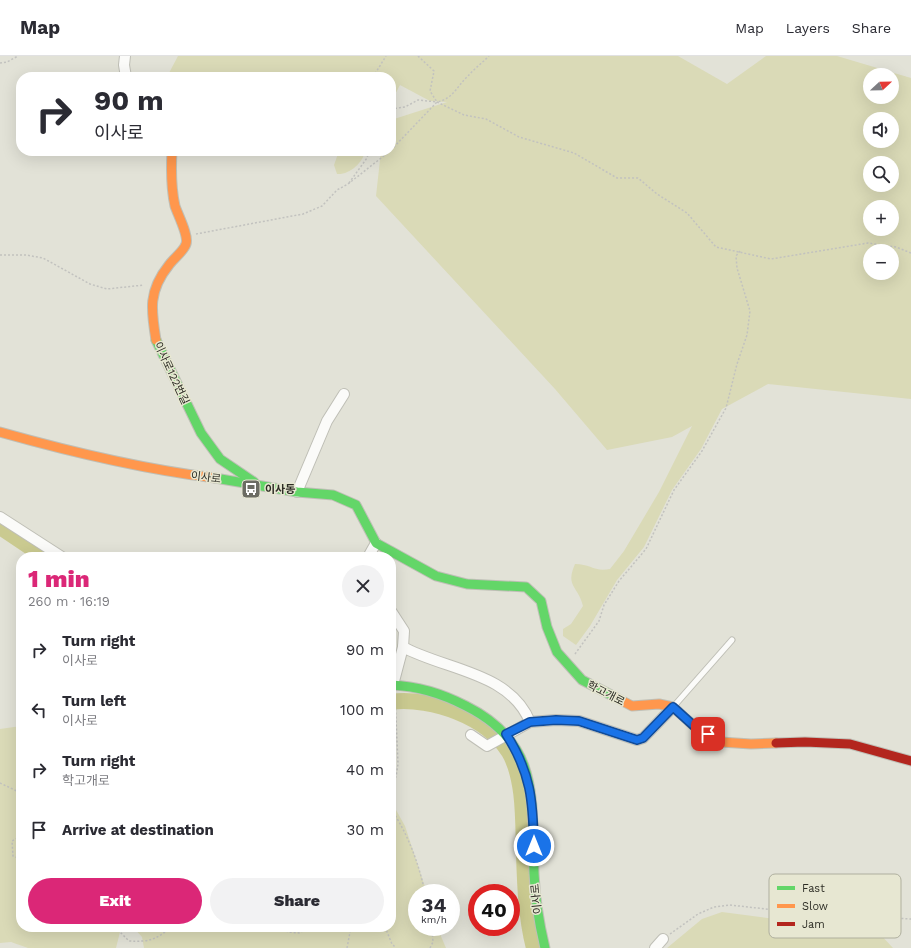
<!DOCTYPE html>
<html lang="en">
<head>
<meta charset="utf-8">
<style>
	:root { --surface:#fff; --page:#f2f2f3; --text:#2b2b33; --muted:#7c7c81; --line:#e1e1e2; --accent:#db2777 }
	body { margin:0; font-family:"Work Sans","Noto Sans KR",sans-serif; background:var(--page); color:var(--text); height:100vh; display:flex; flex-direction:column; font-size:15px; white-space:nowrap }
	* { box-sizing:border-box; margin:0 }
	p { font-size:13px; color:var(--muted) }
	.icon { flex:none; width:22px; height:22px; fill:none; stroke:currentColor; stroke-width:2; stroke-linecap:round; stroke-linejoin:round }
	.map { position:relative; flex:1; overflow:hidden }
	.drawer { position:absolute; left:16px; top:496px; width:380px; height:380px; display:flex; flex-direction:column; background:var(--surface); border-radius:16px; box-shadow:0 4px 16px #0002 }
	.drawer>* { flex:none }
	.banner { position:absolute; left:16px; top:16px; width:380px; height:84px; border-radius:16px; box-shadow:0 4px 16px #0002; background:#fff; color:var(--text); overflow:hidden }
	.needle { width:26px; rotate:68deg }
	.tools { position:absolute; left:863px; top:12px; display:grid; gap:8px }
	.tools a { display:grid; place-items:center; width:36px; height:36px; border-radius:50%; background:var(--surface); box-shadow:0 4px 16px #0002; font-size:20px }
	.speed { position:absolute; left:408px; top:828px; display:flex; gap:8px; font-size:20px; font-weight:700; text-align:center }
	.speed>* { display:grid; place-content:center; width:52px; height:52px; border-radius:50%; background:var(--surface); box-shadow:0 4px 16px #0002; line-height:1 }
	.speed small { font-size:10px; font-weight:400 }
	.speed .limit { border:6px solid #d22; background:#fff; color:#111 }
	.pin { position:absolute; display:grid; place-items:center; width:34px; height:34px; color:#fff; margin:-17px; border-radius:8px; box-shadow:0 2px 6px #0006 }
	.me { position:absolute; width:44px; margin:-22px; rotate:0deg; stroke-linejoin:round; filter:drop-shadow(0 0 3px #0008) }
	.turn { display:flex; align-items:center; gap:14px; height:84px; padding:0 12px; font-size:18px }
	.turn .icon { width:52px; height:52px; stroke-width:2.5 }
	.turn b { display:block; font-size:28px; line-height:34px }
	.round { display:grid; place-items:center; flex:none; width:42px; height:42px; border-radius:21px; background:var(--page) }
	.headline { display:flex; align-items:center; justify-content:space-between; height:68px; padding:0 12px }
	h1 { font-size:24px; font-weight:800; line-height:30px; color:var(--accent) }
	.action { display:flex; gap:8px; margin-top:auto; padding:8px 12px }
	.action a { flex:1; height:46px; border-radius:24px; background:var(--accent); color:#fff; font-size:16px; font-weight:800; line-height:46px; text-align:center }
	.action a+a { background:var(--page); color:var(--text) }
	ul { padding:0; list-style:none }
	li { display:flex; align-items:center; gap:12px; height:60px; padding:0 12px }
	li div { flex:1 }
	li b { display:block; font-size:15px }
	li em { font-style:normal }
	header { display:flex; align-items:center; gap:24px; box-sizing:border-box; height:56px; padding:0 20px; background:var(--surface); border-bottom:1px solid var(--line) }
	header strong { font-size:19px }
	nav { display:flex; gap:22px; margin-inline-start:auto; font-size:14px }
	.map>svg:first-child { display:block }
	.green { fill:#dadab7; fill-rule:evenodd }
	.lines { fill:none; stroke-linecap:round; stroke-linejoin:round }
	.river { stroke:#caca90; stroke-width:16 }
	.lane-casing { stroke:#bfbfb6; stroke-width:7 }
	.street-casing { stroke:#bfbfb6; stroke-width:12 }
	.fast-casing { stroke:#bfbfb6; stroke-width:11 }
	.slow-casing { stroke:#bfbfb6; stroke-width:11 }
	.jam-casing { stroke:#bfbfb6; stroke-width:11 }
	.path { stroke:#c2c2bf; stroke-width:1.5; stroke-dasharray:2 2; stroke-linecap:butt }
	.lane { stroke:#fbfbf9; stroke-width:5 }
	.street { stroke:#fbfbf9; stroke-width:10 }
	.fast { stroke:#63d668; stroke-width:9 }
	.slow { stroke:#ff974d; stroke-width:9 }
	.jam { stroke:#b3261e; stroke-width:9 }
	.route-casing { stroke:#114b97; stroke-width:10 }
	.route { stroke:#1a73e8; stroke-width:7 }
	.labels { text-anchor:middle; stroke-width:3; stroke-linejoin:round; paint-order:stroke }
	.street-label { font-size:11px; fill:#2d2d25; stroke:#e7e7d2 }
	.poi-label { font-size:11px; font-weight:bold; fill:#2d2d25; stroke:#e7e7d2; text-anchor:start }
	.key { fill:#e7e7d2; stroke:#afaf9e; stroke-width:1 }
	.key-label { font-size:11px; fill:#2d2d25 }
</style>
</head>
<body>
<header>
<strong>Map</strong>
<nav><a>Map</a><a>Layers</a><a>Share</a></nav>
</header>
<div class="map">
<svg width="911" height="892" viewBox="0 0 911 892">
	<rect width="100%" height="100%" fill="#e2e2d7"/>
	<g class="green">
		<path d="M 178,0 L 678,0 L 727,28 L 766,0 L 837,0 L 911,22 L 911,343 L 768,328 L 722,353 L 701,393 L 672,434 L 644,491 L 617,524 L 590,570 L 576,589 L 563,580 L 563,573 L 571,568 L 583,550 C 578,529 565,531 575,508 C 591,508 594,516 610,513 L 624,495 L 659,436 L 692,370 L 672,381 L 607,394 L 555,333 L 376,140 L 381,95 L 391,95 L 391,64 L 447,46 L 430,45 L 400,29 L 391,46 L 391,21 L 172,21 L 169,17 ZM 870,19 L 892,19 L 892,41 L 870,41 ZM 870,63 L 892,63 L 892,85 L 870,85 ZM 870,107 L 892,107 L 892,129 L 870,129 ZM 870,151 L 892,151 L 892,173 L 870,173 ZM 870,195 L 892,195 L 892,217 L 870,217 Z"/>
		<path d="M 339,95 L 365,95 C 363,107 349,119 337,118 L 334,109 Z"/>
		<path d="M 21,670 L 21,871 L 131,871 L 121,872 L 116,892 L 28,892 L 11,886 L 0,887 L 0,673 Z"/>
		<path d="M 391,745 L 405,770 L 427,837 L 417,837 L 417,871 L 437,871 L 446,892 L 144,892 L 142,881 L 133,871 L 391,871 Z"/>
		<path d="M 722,856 L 775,863 L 860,868 L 880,878 L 893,892 L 667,892 L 702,863 Z"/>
	</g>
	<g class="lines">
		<g class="river">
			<path d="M 0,471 L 45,501"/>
			<path d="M 391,646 C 411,643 438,648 457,656 C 477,664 497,677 509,696 C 525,723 523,768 524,798 C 525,829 526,861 534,892"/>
		</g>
		<defs>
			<path id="lane" d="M 674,650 L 732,584"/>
			<g id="street">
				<path d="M 125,0 L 124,9 L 126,21"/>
				<path d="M 297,436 L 327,365 L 344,338"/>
				<path d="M 0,461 L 62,501"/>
				<path d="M 368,501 L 376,487"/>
				<path d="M 391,555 L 404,575 L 403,591 L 393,629"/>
				<path d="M 403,591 C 445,614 510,616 530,666"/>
				<path d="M 471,679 L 487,690 L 530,666 L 556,664 L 579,665 L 637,684 L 643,682 L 673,651"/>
				<path d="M 655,892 L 663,883"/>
			</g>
			<g id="fast">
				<path d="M 156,284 L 201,377 L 220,403 L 254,426"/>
				<path d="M 215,422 L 297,436 L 333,439 L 356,449 L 376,487 L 436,520 L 467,528 L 526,531 L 541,545 L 547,571 L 557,596 L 582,624 L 613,640"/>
				<path d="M 391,629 C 417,630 443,638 466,650 C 542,688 531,745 534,817 C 535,842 539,867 545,892"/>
			</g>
			<g id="slow">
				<path d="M 156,284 C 151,254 148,235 169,209 C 173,203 184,195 186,188 C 189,180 178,159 175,150 C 171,132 171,113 172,95"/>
				<path d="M 0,376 C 71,396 142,413 215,422"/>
				<path d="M 613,640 L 632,650 L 659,648 L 673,651 L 694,670 L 721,686 L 751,688 L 776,687"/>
			</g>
			<path id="jam" d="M 776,687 L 805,686 L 850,688 L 911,705"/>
		</defs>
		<use href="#lane" class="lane-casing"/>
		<use href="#street" class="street-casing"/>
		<use href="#fast" class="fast-casing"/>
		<use href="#slow" class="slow-casing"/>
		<use href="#jam" class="jam-casing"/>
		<g class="path">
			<path d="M 418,0 L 434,15 L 430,35 L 437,46"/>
			<path d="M 0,7 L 7,6 L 18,0"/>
			<path d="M 373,21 L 386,0"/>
			<path d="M 391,53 L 405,51 L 418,44 L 437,46 L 464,59 L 486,63 L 519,81 L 574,97 L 617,122 L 638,122 L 657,138 L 687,157 L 716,191 L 771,203 L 868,187 L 896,191 L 911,197"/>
			<path d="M 391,94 L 437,46 C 453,43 457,30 468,20 C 474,13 482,7 489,0"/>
			<path d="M 349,127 L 367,102 L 369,95"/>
			<path d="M 196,178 L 303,158 L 322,150 L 337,134 L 348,128 L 390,95"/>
			<path d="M 0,199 L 26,199 L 43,202 L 90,228 L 107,233 L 144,229"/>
			<path d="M 575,598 L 599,565 L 604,549 L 619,525 L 646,493 L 674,434 L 702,395 L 726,352 L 737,308 L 747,279 L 750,255 L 737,212 L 736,200 L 740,195"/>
			<path d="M 391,723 L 396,721 L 398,708 L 395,640"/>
			<path d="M 0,727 L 21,737"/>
			<path d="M 391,753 C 408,778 419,808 425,837"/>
			<path d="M 21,780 L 12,785 L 13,800 L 21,803"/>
			<path d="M 76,871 C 87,876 95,875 106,871"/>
			<path d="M 115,871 L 129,885 C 149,886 156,884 171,871"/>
			<path d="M 279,871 L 288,876 L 300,877 L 307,871"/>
			<path d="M 385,871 L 392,888 L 396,892"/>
			<path d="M 670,878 L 698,858 L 714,851 L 730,849 L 802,857 L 911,863"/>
			<path d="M 347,892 L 351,871"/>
			<path d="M 430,892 L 433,886 L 432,871"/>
		</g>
		<use href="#lane" class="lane"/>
		<use href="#street" class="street"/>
		<use href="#fast" class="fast"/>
		<use href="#slow" class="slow"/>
		<use href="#jam" class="jam"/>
	</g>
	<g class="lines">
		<defs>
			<path id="route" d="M 534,790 C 533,745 531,717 506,678 L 530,666 L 556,664 L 579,665 L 637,684 L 643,682 L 673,651 L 694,670 L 708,678"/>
		</defs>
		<use href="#route" class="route-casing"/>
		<use href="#route" class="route"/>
	</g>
	<defs>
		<symbol id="bus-square" viewBox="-11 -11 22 22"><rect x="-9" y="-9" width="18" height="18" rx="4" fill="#6c6c63" stroke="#e7e7d2"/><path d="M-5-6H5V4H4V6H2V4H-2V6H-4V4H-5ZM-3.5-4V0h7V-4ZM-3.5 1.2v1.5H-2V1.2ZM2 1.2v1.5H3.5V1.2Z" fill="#fff"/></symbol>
	</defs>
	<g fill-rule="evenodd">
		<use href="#bus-square" x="240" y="422" width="22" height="22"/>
	</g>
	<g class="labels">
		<g class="street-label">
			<text transform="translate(172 317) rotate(65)" y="4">이사로122번길</text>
			<text transform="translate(206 421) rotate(7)" y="4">이사로</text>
			<text transform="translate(606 637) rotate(27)" y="4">학고개로</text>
			<text transform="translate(536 843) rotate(-96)" y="4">이사로</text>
		</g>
		<g class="poi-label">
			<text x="265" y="437">이사동</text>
		</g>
	</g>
	<rect x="769" y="818" width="132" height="64" rx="6" class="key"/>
	<rect x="777" y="830" width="18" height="4" fill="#63d668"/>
	<rect x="777" y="848" width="18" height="4" fill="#ff974d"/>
	<rect x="777" y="866" width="18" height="4" fill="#b3261e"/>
	<g class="key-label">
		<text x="802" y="836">Fast</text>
		<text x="802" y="854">Slow</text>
		<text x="802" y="872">Jam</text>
	</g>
</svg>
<div class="tools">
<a><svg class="needle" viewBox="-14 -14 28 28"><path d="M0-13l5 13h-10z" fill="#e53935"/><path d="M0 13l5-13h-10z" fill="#7c7c81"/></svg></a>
<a><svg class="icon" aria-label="sound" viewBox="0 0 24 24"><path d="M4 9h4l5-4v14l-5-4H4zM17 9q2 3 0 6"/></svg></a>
<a><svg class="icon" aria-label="search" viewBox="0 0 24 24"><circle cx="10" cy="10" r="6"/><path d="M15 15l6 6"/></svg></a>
<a>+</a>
<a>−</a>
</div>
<div class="speed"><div>34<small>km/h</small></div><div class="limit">40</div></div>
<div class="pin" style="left:708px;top:678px;background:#d93025"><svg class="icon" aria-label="arrive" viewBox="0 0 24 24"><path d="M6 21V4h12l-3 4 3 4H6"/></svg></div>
<svg class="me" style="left:534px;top:790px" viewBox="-20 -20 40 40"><circle r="17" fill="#1a73e8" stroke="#fff" stroke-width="3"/><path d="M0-11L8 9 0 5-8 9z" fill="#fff"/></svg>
<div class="banner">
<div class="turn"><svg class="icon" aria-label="right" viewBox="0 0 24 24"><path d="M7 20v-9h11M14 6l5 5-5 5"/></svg><div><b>90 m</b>이사로</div></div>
</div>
<section class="drawer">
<div class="headline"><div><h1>1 min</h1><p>260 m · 16:19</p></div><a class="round"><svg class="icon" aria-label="close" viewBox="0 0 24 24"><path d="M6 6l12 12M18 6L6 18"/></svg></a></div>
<ul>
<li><svg class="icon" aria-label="right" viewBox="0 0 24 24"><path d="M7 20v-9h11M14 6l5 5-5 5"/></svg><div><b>Turn right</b><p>이사로</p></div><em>90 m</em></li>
<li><svg class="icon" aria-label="left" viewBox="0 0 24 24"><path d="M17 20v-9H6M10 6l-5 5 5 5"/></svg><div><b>Turn left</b><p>이사로</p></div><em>100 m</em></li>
<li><svg class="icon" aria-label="right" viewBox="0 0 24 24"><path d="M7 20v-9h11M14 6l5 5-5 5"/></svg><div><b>Turn right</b><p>학고개로</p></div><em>40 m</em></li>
<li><svg class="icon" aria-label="arrive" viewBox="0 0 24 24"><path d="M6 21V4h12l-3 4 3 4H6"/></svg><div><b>Arrive at destination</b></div><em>30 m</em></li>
</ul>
<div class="action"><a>Exit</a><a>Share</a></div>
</section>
</div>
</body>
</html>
